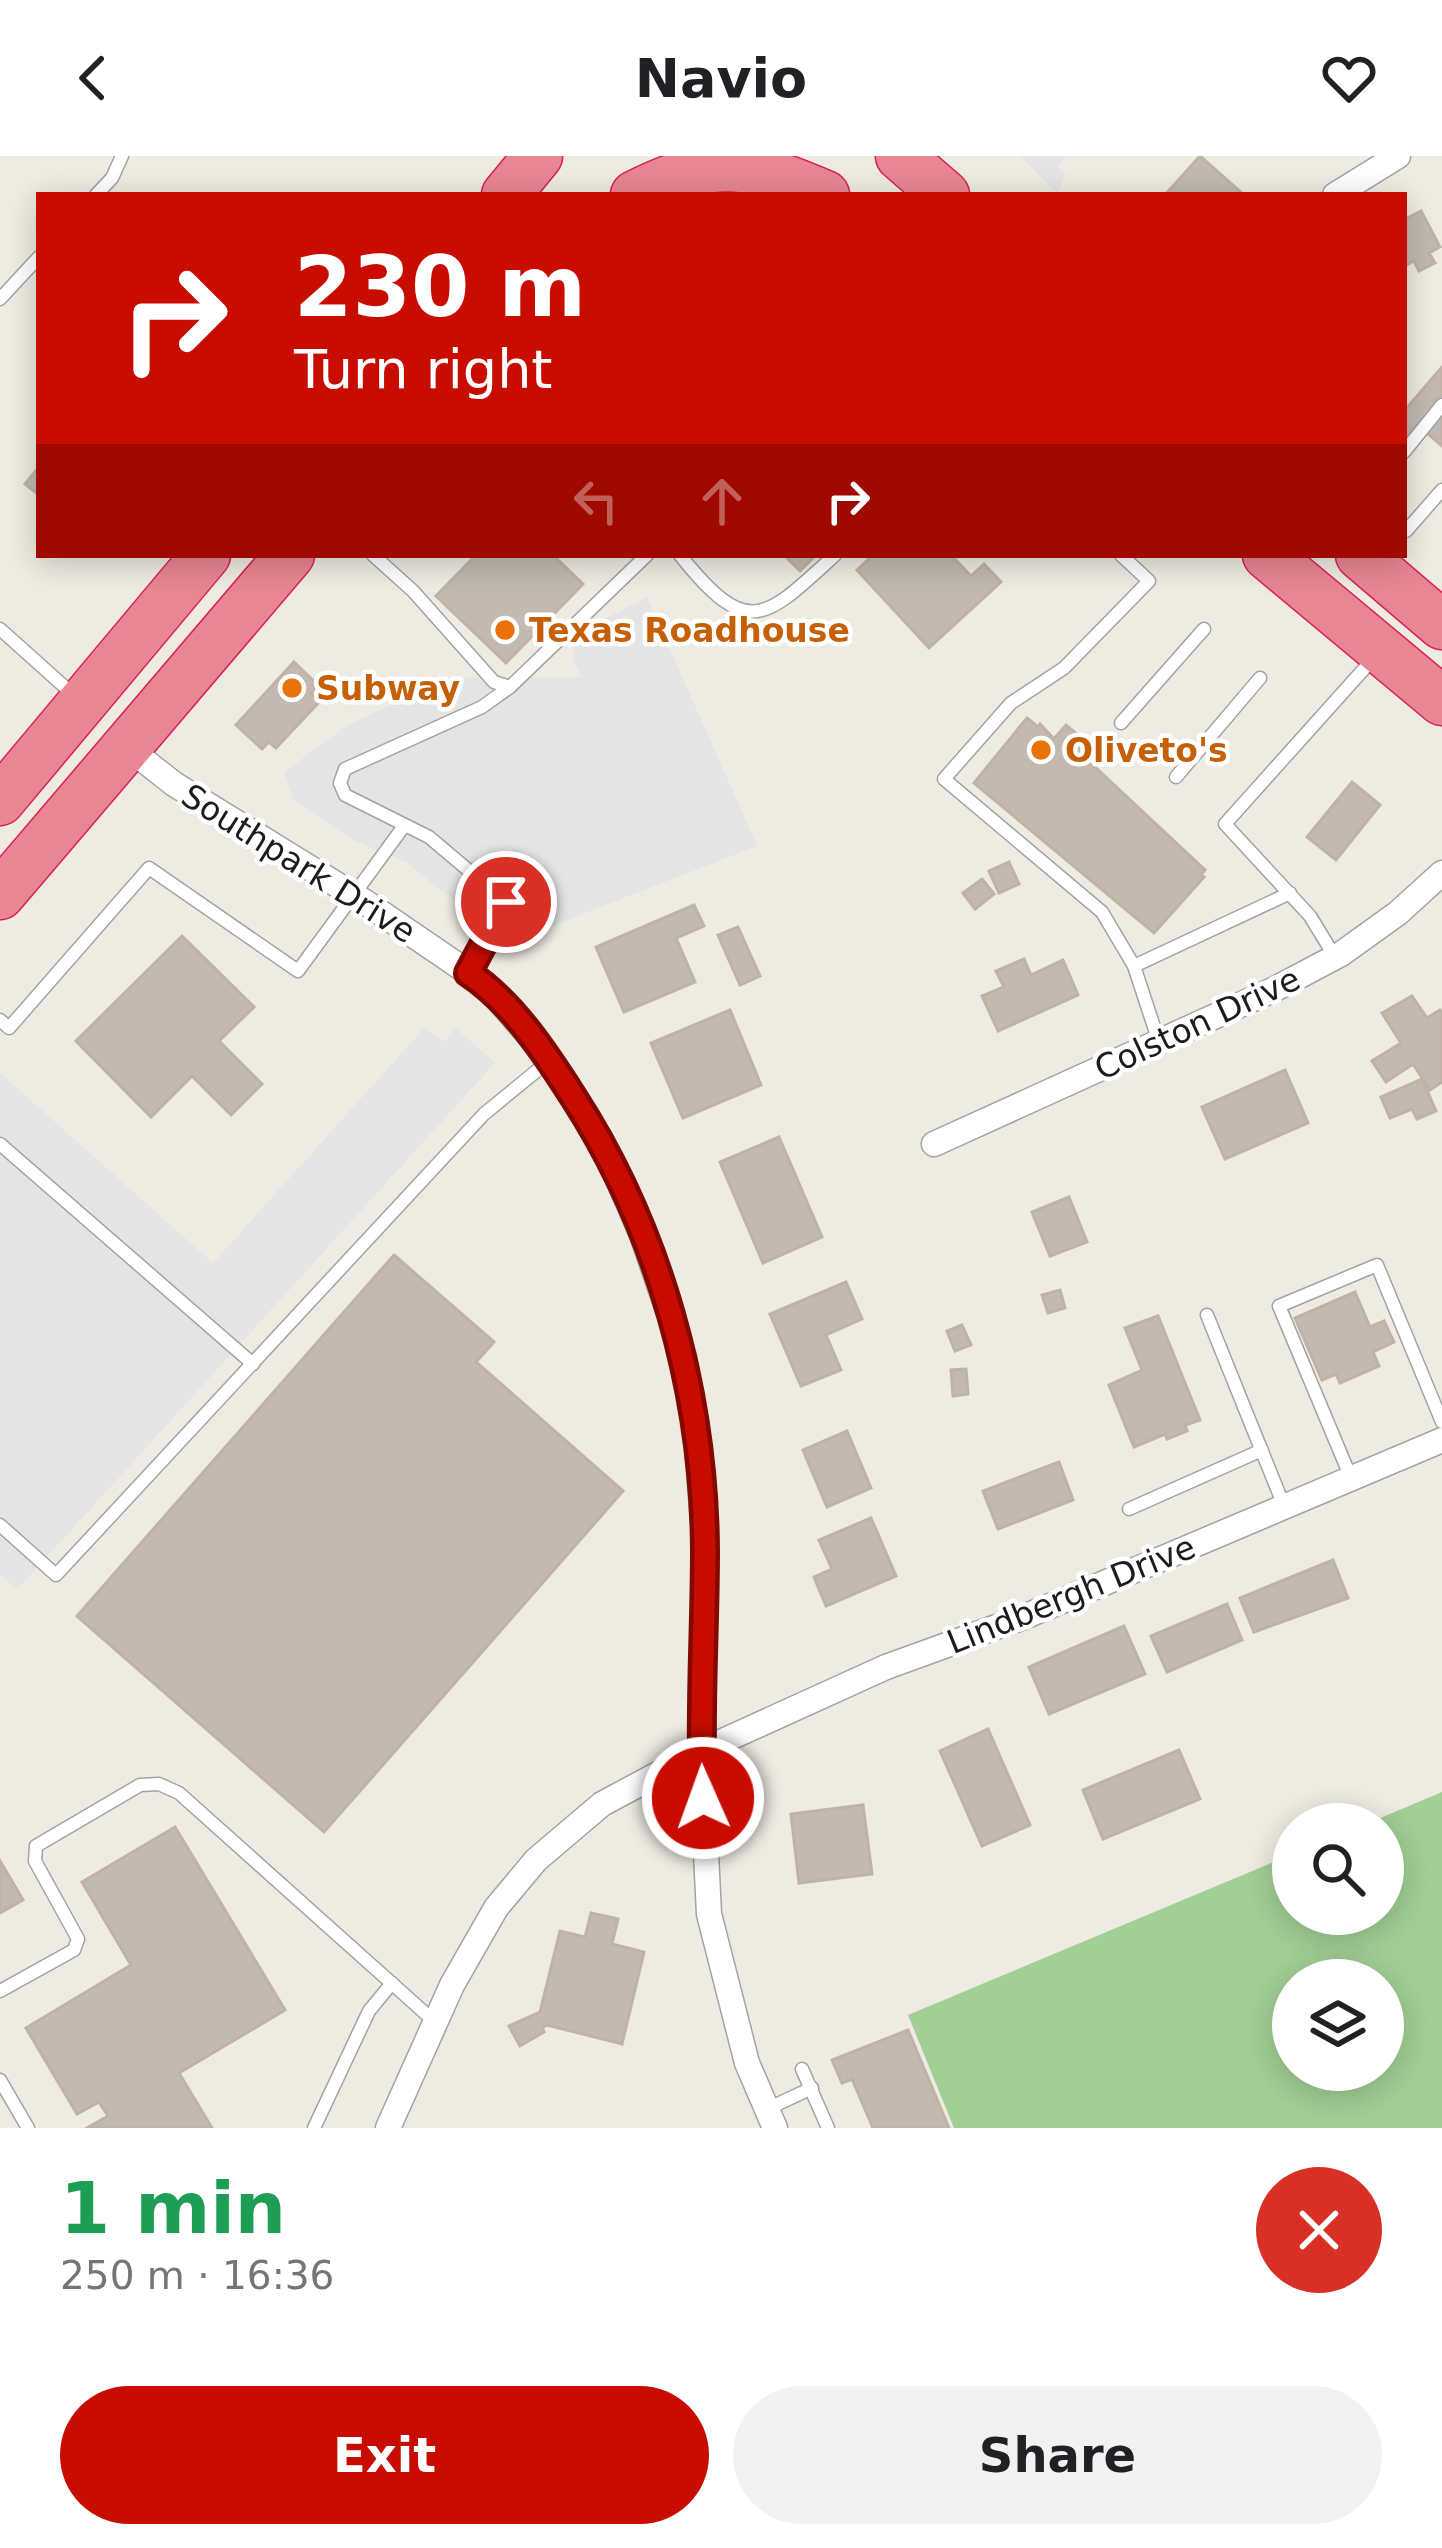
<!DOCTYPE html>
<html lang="en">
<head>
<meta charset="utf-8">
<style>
	:root { --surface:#fff; --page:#f2f2f2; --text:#202124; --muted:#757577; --accent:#c90c00 }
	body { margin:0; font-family:"DejaVu Sans",sans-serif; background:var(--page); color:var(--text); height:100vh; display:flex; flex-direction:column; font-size:45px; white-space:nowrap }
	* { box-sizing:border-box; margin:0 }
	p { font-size:39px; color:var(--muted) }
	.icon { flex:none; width:66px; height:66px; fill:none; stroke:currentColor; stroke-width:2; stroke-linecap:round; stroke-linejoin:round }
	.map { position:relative; height:1972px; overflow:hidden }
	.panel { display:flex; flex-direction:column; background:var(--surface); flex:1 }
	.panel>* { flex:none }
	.top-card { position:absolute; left:36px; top:36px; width:1371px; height:366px; border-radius:0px; box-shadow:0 6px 30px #0003; background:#c90c00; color:#fff; overflow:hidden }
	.fabs { position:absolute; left:1272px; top:1647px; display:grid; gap:24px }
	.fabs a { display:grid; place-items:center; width:132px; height:132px; border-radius:50%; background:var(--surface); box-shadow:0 6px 30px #0003; font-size:60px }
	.pin { position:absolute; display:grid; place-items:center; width:102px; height:102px; color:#fff; margin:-51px; border:6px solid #fff; border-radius:50%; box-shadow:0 3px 12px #0007 }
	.me { position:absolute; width:132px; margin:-66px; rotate:358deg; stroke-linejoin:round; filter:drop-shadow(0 0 9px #0008) }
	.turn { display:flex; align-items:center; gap:42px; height:252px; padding:0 60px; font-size:54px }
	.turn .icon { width:156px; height:156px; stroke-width:2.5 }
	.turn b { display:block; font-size:84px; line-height:102px }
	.lanes { display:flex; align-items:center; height:114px; padding:0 60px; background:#0003; justify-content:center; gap:60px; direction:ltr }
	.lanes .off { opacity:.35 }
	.round { display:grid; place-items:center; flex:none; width:126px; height:126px; border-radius:63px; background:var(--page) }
	.summary { display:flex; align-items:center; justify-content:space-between; height:204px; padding:0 60px }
	h1 { font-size:72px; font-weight:800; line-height:90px; color:#1e9e55 }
	.button { display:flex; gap:24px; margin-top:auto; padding:24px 60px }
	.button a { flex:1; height:138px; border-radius:72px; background:var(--accent); color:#fff; font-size:48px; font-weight:800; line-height:138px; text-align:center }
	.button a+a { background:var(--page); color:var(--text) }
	header { display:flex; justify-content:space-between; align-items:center; height:156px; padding:0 60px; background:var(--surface); font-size:54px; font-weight:800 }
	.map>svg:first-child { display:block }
	.forest { fill:#a2cf95; fill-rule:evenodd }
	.parking { fill:#e4e4e4 }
	.building { fill:#c2bab1; stroke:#c0b2a4; stroke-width:3 }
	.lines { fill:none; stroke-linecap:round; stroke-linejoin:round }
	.lane-casing { stroke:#a3a3a3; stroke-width:15 }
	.street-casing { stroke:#a3a3a3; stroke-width:27 }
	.highway-casing { stroke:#dc1f54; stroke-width:51 }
	.lane { stroke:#fff; stroke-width:12 }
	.street { stroke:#fff; stroke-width:24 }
	.highway { stroke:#e88693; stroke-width:48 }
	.route-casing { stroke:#830800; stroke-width:30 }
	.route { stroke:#c90c00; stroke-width:21 }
	.food-dot { fill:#e8710a; stroke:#fff; stroke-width:4.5 }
	.labels { text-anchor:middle; stroke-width:9; stroke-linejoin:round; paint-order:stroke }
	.food-label { font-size:33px; font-weight:bold; fill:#c56008; stroke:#fff; text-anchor:start }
	.street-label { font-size:33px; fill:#1c1c1c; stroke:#fff }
</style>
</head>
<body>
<header><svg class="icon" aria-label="back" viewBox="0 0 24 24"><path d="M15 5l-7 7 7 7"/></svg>Navio<svg class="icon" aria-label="heart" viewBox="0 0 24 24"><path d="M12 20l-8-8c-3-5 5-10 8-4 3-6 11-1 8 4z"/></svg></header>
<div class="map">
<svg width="1442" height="1972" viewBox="0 0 1442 1972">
	<rect width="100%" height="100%" fill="#eeebe2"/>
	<path class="forest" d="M 1442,1636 L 1442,1972 L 954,1972 L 908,1859 L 1293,1698 L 1293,1758 L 1383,1758 L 1383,1668 L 1366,1668 ZM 1293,1824 L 1383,1824 L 1383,1914 L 1293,1914 Z"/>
	<g class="parking">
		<path d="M 1021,0 L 1065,0 L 1058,10 L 1065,18 L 1057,38 Z"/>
		<path d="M 647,441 L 757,690 L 547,772 L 466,755 L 406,706 L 355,685 L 294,644 L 284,616 L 348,569 L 449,522 L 581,521 L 573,502 L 576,478 Z"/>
		<path d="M 425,871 L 445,886 L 456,872 L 495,907 L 17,1434 L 0,1418 L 0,917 L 213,1107 Z"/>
	</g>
	<g class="building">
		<path d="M 1200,0 L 1243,38 L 1242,39 L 1165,39 Z"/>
		<path d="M 1421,55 L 1440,91 L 1429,97 L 1435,107 L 1419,115 L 1414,105 L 1404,110 L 1404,64 Z"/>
		<path d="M 1442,211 L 1442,239 L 1437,244 L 1442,249 L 1442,290 L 1417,268 L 1404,283 L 1404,255 Z"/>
		<path d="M 39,311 L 39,339 L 25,328 Z"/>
		<path d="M 476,399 L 553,399 L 583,428 L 506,507 L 436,440 Z"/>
		<path d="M 784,399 L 816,399 L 800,415 Z"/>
		<path d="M 873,399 L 951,399 L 971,420 L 984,408 L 1001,426 L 929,492 L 857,414 Z"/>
		<path d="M 294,506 L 318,529 L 311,537 L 320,545 L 276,592 L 269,586 L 262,593 L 236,569 Z"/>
		<path d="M 1027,562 L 1038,571 L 1040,568 L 1054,583 L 1066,569 L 1089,588 L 1081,598 L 1205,714 L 1201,719 L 1204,721 L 1154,777 L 974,627 Z"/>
		<path d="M 1352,626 L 1380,649 L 1336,704 L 1307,681 Z"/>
		<path d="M 1009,706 L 1019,728 L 999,737 L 989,715 Z"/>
		<path d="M 982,723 L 994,738 L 975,753 L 963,737 Z"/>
		<path d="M 694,749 L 704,770 L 676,782 L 695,826 L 624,856 L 596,791 Z"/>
		<path d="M 738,771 L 760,820 L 740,829 L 718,779 Z"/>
		<path d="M 182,780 L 254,851 L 219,885 L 262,928 L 231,959 L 192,920 L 151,961 L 76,885 Z"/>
		<path d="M 1024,803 L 1031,819 L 1063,804 L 1078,839 L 998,875 L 982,840 L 1004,831 L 996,815 Z"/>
		<path d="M 1412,840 L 1427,862 L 1440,854 L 1442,858 L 1442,926 L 1430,934 L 1413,908 L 1386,926 L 1372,905 L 1401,887 L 1382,857 Z"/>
		<path d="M 730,854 L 761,929 L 683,962 L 651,887 Z"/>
		<path d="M 1285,914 L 1308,967 L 1225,1003 L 1202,951 Z"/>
		<path d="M 1422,923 L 1436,955 L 1417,963 L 1412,953 L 1390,962 L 1381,941 Z"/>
		<path d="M 779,981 L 822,1081 L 763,1107 L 720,1006 Z"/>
		<path d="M 1069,1041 L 1087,1086 L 1050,1100 L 1032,1056 Z"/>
		<path d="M 394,1099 L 494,1186 L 476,1206 L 623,1335 L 324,1676 L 77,1460 Z"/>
		<path d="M 846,1126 L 862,1163 L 826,1179 L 841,1214 L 801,1230 L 770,1158 Z"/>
		<path d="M 1060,1134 L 1065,1152 L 1048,1157 L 1042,1139 Z"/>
		<path d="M 1355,1136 L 1370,1171 L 1384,1165 L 1394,1186 L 1373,1196 L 1379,1210 L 1340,1227 L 1336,1218 L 1322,1224 L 1295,1162 Z"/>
		<path d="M 1158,1160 L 1200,1264 L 1185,1269 L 1187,1275 L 1167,1283 L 1165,1278 L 1134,1291 L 1109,1229 L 1142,1214 L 1125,1172 Z"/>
		<path d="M 962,1169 L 971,1189 L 955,1195 L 947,1175 Z"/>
		<path d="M 966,1213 L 968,1238 L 953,1240 L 951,1214 Z"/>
		<path d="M 847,1275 L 871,1332 L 827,1351 L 803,1294 Z"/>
		<path d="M 1059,1306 L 1073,1344 L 998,1373 L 983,1335 Z"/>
		<path d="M 871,1362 L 896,1420 L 826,1450 L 814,1421 L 832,1413 L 819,1384 Z"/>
		<path d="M 1333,1404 L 1348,1442 L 1254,1476 L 1240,1442 Z"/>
		<path d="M 1227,1448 L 1242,1484 L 1167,1516 L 1151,1480 Z"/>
		<path d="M 1124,1470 L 1145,1518 L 1049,1558 L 1029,1511 Z"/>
		<path d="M 988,1573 L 1030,1669 L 982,1690 L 940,1595 Z"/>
		<path d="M 1179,1594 L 1200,1643 L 1103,1683 L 1083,1634 Z"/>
		<path d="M 863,1649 L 872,1718 L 799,1727 L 791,1658 Z"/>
		<path d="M 175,1671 L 285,1854 L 179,1917 L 212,1972 L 87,1972 L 108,1960 L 99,1946 L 77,1958 L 26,1872 L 131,1809 L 82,1726 Z"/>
		<path d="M 0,1705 L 23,1744 L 0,1757 Z"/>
		<path d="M 591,1757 L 618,1763 L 612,1788 L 644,1796 L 622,1888 L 547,1869 L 542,1872 L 544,1876 L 520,1890 L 509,1870 L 540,1856 L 560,1775 L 585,1781 Z"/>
		<path d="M 908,1874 L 949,1972 L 873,1972 L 852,1923 L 842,1927 L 832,1904 Z"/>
	</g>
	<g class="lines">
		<defs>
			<g id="lane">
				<path d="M 96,39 L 112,22 L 122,0"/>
				<path d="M 0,143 L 39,101"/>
				<path d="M 1404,296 L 1442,249"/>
				<path d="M 1406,375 L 1442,334"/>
				<path d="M 373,399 L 413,435 L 494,526 L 510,531 L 647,399"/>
				<path d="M 680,399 C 748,484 764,464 835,399"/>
				<path d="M 1121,399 L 1149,425 L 1064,512 L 1011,547 L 944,623 L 1102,756 L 1134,810 L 1159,886"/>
				<path d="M 0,473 L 77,542"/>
				<path d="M 1121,567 L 1204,473"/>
				<path d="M 1176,621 L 1260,522"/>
				<path d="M 1335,801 L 1310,760 L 1225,668 L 1372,504"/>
				<path d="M 1134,810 L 1290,737"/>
				<path d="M 468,817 L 506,746 L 429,681 L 345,639 L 340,627 L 345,613 L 482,551 L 510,531"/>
				<path d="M 0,864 L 9,872 L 149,712 L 298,815 L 404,670"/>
				<path d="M 0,988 L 253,1208"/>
				<path d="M 1207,1159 L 1284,1350"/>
				<path d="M 1351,1322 L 1279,1150 L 1377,1109 L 1442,1266"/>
				<path d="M 1129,1353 L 1262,1294"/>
				<path d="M 0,1369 L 56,1419 L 484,958 L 550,904"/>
				<path d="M 0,1835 L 74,1794 L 78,1783 L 35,1705 L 36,1690 L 140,1629 L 159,1628 L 179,1637 L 435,1866"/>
				<path d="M 802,1913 L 828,1972"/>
				<path d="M 0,1924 L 28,1972"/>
				<path d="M 767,1953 L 812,1932"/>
				<path d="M 314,1972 L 369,1855 L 392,1827"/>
			</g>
			<g id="street">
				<path d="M 1335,39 L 1398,0"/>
				<path d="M 127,591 L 174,628 L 365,746 L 485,828 L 550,904 L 601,984 L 642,1079 L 684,1201 L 696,1277 L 705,1389 L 701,1595 L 709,1758 L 747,1907 L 775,1972"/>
				<path d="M 934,988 L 1275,833 L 1341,798 L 1398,757 L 1442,717"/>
				<path d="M 388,1972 L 452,1829 L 496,1752 L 536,1704 L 602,1648 L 701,1595 L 886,1511 L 1024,1461 L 1442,1284"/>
			</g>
			<g id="highway">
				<path d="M 900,0 L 945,39"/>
				<path d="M 506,39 L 538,0"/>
				<path d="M 635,39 C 714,0 744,4 825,39"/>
				<path d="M 1267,399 L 1442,545"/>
				<path d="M 1360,399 L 1442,469"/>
				<path d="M 0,645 L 206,399"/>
				<path d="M 0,739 L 290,399"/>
			</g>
		</defs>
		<use href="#lane" class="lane-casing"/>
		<use href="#street" class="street-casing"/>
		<use href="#highway" class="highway-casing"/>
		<use href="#lane" class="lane"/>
		<use href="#street" class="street"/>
		<use href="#highway" class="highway"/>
	</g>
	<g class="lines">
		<defs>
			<path id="route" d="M 506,746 L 468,817 C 512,846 546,898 574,942 C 659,1074 704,1237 705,1394 C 705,1477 699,1559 703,1642"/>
		</defs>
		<use href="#route" class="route-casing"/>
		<use href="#route" class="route"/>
	</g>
	<g class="food-dot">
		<circle cx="505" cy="474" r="12"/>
		<circle cx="292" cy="532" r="12"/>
		<circle cx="1041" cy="594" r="12"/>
	</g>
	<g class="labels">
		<g class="food-label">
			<text x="529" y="486">Texas Roadhouse</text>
			<text x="316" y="544">Subway</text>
			<text x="1065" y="606">Oliveto's</text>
		</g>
		<g class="street-label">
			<text transform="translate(299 707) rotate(32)" y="12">Southpark Drive</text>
			<text transform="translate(1197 867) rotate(-25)" y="12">Colston Drive</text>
			<text transform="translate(1071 1438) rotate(-22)" y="12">Lindbergh Drive</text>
		</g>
	</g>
</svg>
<div class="fabs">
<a><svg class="icon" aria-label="search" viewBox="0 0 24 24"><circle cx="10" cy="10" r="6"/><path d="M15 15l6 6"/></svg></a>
<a><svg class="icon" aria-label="layers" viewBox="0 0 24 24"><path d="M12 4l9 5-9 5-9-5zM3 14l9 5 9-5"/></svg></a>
</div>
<div class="pin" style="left:506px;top:746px;background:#d93025"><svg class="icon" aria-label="arrive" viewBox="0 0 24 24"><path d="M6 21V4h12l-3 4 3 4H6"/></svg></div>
<svg class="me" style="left:703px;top:1642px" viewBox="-20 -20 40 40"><circle r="17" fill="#c90c00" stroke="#fff" stroke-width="3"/><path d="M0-11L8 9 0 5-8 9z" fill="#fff"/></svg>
<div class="top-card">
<div class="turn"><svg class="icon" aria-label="right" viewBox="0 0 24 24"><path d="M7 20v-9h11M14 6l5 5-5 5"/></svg><div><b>230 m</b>Turn right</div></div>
<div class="lanes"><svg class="icon off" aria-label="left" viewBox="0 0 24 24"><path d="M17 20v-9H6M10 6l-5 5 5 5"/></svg><svg class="icon off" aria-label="ahead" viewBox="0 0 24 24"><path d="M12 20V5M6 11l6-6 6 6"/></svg><svg class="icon" aria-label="right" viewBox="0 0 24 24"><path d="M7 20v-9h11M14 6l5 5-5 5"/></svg></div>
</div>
</div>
<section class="panel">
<div class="summary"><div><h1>1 min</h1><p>250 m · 16:36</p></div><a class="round" style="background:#d93025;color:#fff"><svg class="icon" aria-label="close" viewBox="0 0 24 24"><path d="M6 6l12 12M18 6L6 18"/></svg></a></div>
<div class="button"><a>Exit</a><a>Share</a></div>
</section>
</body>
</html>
